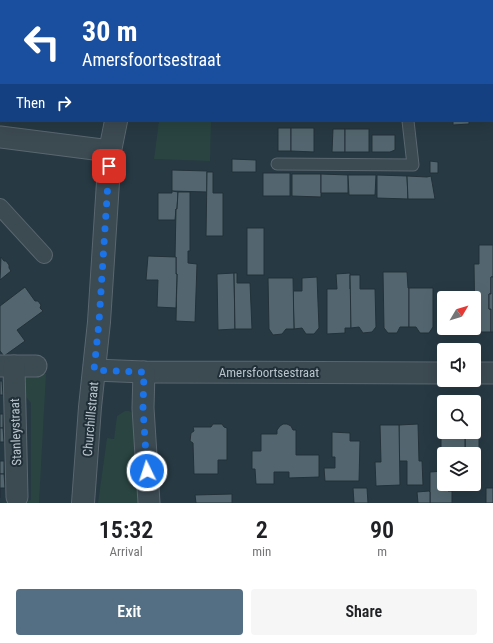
<!DOCTYPE html>
<html lang="en">
<head>
<meta charset="utf-8">
<style>
	:root { --surface:#fff; --page:#f6f6f6; --text:#202124; --muted:#757577; --accent:#546f83 }
	body { margin:0; font-family:"Roboto Condensed",sans-serif; background:var(--page); color:var(--text); height:100vh; display:flex; flex-direction:column; font-size:15px; white-space:nowrap }
	* { box-sizing:border-box; margin:0 }
	p { font-size:13px; color:var(--muted) }
	.icon { flex:none; width:22px; height:22px; fill:none; stroke:currentColor; stroke-width:2; stroke-linecap:round; stroke-linejoin:round }
	.map { position:relative; height:503px; overflow:hidden }
	.sheet { display:flex; flex-direction:column; background:var(--surface); flex:1 }
	.sheet>* { flex:none }
	.hud { position:absolute; left:0px; top:0px; width:493px; height:122px; box-shadow:0 4px 16px #0002; background:#1a4fa0; color:#fff; overflow:hidden }
	.needle { width:26px; rotate:52deg }
	.controls { position:absolute; left:437px; top:291px; display:grid; gap:8px }
	.controls a { display:grid; place-items:center; width:44px; height:44px; border-radius:4px; background:var(--surface); box-shadow:0 4px 16px #0002; font-size:20px }
	.pin { position:absolute; display:grid; place-items:center; width:34px; height:34px; color:#fff; margin:-17px; border-radius:8px; box-shadow:0 2px 6px #0006 }
	.me { position:absolute; width:44px; margin:-22px; rotate:356deg; stroke-linejoin:round; filter:drop-shadow(0 0 3px #0008) }
	.turn { display:flex; align-items:center; gap:14px; height:84px; padding:0 16px; font-size:18px }
	.turn .icon { width:52px; height:52px; stroke-width:2.5 }
	.turn b { display:block; font-size:28px; line-height:34px }
	.then { display:flex; align-items:center; height:38px; padding:0 16px; background:#0003; gap:8px; font-size:15px }
	.eta { display:flex; justify-content:space-evenly; align-items:center; height:68px; text-align:center }
	.eta b { font-size:24px; font-weight:600; line-height:28px }
	.primary-button { display:flex; gap:8px; margin-top:auto; padding:8px 16px }
	.primary-button a { flex:1; height:46px; border-radius:4px; background:var(--accent); color:#fff; font-size:16px; font-weight:600; line-height:46px; text-align:center }
	.primary-button a+a { background:var(--page); color:var(--text) }
	.map>svg:first-child { display:block }
	.grass { fill:#294441 }
	.building { fill:#53666f; stroke:#22313a }
	.lines { fill:none; stroke-linecap:round; stroke-linejoin:round }
	.service-casing { stroke:#5a6770; stroke-width:13 }
	.pedestrian-casing { stroke:#5a6770; stroke-width:18 }
	.minor-casing { stroke:#5a6770; stroke-width:23 }
	.tertiary-casing { stroke:#5a6770; stroke-width:24 }
	.service { stroke:#3c4a52; stroke-width:11 }
	.pedestrian { stroke:#3c4a52; stroke-width:16 }
	.minor { stroke:#3c4a52; stroke-width:21 }
	.tertiary { stroke:#3c4a52; stroke-width:22 }
	.route { stroke:#1a73e8; stroke-width:7; stroke-dasharray:0 12.6 }
	.labels { text-anchor:middle; stroke-width:4; stroke-linejoin:round; paint-order:stroke }
	.street-label { font-size:13px; fill:#b9c4cc; stroke:#202f38 }
</style>
</head>
<body>
<div class="map">
<svg width="493" height="503" viewBox="0 0 493 503">
	<rect width="100%" height="100%" fill="#273943"/>
	<g class="grass">
		<path d="M 159,121 L 211,121 L 210,161 L 154,159 Z"/>
		<path d="M 28,374 L 46,374 L 39,503 L 0,503 L 31,500 L 31,403 L 20,389 L 23,376 Z"/>
		<path d="M 125,411 L 129,411 L 134,414 L 138,503 L 98,503 L 107,438 L 114,439 L 117,416 Z"/>
	</g>
	<g class="building">
		<path d="M 0,0 L 38,0 L 38,1 L 1,1 L 1,2 Z"/>
		<path d="M 0,22 L 1,22 L 1,52 L 0,51 Z"/>
		<path d="M 493,61 L 493,104 L 492,104 L 492,65 Z"/>
		<path d="M 453,121 L 469,121 L 469,124 L 453,125 Z"/>
		<rect x="278" y="128" width="13" height="23"/>
		<path d="M 291,128 L 314,128 L 314,152 L 291,151 Z"/>
		<path d="M 333,129 L 345,129 L 345,152 L 332,152 Z"/>
		<rect x="345" y="129" width="24" height="23"/>
		<path d="M 372,135 L 395,135 L 395,150 L 390,152 L 372,152 Z"/>
		<path d="M 232,159 L 256,160 L 256,172 L 232,172 Z"/>
		<path d="M 430,161 L 438,162 L 438,173 L 430,173 Z"/>
		<path d="M 172,170 L 207,171 L 207,192 L 172,191 Z"/>
		<path d="M 207,172 L 213,172 L 213,193 L 223,193 L 223,236 L 206,236 Z"/>
		<rect x="263" y="173" width="27" height="23"/>
		<path d="M 292,174 L 321,174 L 321,197 L 292,196 Z"/>
		<path d="M 321,174 L 348,175 L 348,193 L 321,193 Z"/>
		<path d="M 348,175 L 376,175 L 375,195 L 349,195 Z"/>
		<path d="M 377,175 L 407,176 L 408,199 L 377,198 Z"/>
		<path d="M 407,176 L 427,177 L 431,176 L 435,199 L 408,199 Z"/>
		<path d="M 172,191 L 178,192 L 177,209 L 176,209 L 175,220 L 158,220 L 158,193 L 172,193 Z"/>
		<path d="M 178,192 L 190,192 L 190,251 L 188,251 L 188,263 L 197,264 L 195,322 L 176,321 L 177,274 L 176,274 L 176,257 L 175,258 L 176,209 L 177,209 Z"/>
		<rect x="247" y="228" width="17" height="47"/>
		<path d="M 479,245 L 493,245 L 493,277 L 491,277 L 491,294 L 489,294 L 489,309 L 491,309 L 491,332 L 475,332 L 474,264 L 479,264 Z"/>
		<path d="M 148,256 L 176,257 L 176,274 L 177,274 L 176,308 L 157,307 L 158,280 L 146,280 Z"/>
		<path d="M 1,257 L 4,261 L 6,261 L 9,265 L 9,268 L 11,271 L 0,280 Z"/>
		<path d="M 383,272 L 407,272 L 408,288 L 409,288 L 409,327 L 400,327 L 397,333 L 388,333 L 384,328 Z"/>
		<path d="M 234,273 L 235,329 L 218,330 L 217,274 Z"/>
		<path d="M 234,273 L 237,273 L 237,283 L 250,283 L 252,329 L 235,329 Z"/>
		<path d="M 350,273 L 350,289 L 351,289 L 351,328 L 345,328 L 345,333 L 327,334 L 327,289 L 337,289 L 336,274 Z"/>
		<path d="M 350,275 L 360,275 L 360,289 L 375,289 L 376,327 L 372,332 L 363,333 L 359,327 L 351,328 Z"/>
		<path d="M 317,277 L 319,328 L 314,334 L 306,334 L 302,328 L 294,329 L 293,291 L 302,291 L 302,278 Z"/>
		<path d="M 491,277 L 493,277 L 493,332 L 491,332 L 491,309 L 489,309 L 489,294 L 491,294 Z"/>
		<path d="M 268,278 L 293,278 L 294,329 L 286,329 L 282,334 L 273,335 L 269,329 Z"/>
		<path d="M 25,287 L 35,301 L 38,301 L 41,305 L 40,308 L 43,311 L 17,330 L 25,341 L 4,356 L 0,351 L 0,306 Z"/>
		<path d="M 409,288 L 433,288 L 433,327 L 429,333 L 420,333 L 416,327 L 409,327 Z"/>
		<path d="M 0,381 L 2,381 L 3,395 L 0,395 Z"/>
		<rect x="0" y="414" width="3" height="14"/>
		<path d="M 474,420 L 476,422 L 479,423 L 479,478 L 474,478 L 474,454 L 465,454 L 465,432 L 474,432 Z"/>
		<path d="M 441,423 L 444,423 L 444,432 L 465,432 L 465,454 L 446,454 L 446,452 L 441,452 Z"/>
		<path d="M 213,424 L 222,424 L 224,427 L 227,428 L 227,460 L 218,460 L 218,474 L 194,474 L 193,443 L 190,441 L 191,433 L 194,431 L 193,427 L 211,427 Z"/>
		<path d="M 283,424 L 287,424 L 291,426 L 293,430 L 296,430 L 296,455 L 319,455 L 319,477 L 289,478 L 289,472 L 274,472 L 274,484 L 256,484 L 255,469 L 252,469 L 252,451 L 261,451 L 261,434 L 277,434 L 277,430 L 280,426 Z"/>
		<path d="M 418,424 L 419,461 L 422,461 L 423,485 L 407,485 L 407,461 L 399,461 L 399,425 Z"/>
		<path d="M 380,425 L 399,425 L 400,485 L 376,486 L 375,462 L 381,462 Z"/>
		<path d="M 0,428 L 3,428 L 4,442 L 0,442 Z"/>
		<path d="M 332,432 L 350,433 L 350,441 L 360,441 L 359,481 L 325,481 L 324,468 L 335,468 L 335,457 L 332,457 Z"/>
		<rect x="0" y="461" width="4" height="13"/>
		<path d="M 444,471 L 444,484 L 448,484 L 448,491 L 452,491 L 452,503 L 430,503 L 430,472 Z"/>
		<path d="M 0,474 L 4,474 L 5,488 L 0,488 L 0,498 Z"/>
		<path d="M 353,488 L 367,488 L 368,503 L 354,503 Z"/>
		<rect x="486" y="488" width="7" height="15"/>
		<path d="M 429,491 L 430,492 L 430,503 L 418,503 L 417,492 Z"/>
		<path d="M 232,494 L 232,503 L 196,503 L 195,495 Z"/>
	</g>
	<g class="lines">
		<defs>
			<path id="service" d="M 277,164 L 413,165 L 408,121"/>
			<path id="pedestrian" d="M 0,207 L 44,255"/>
			<g id="minor">
				<path d="M 359,0 L 364,1"/>
				<path d="M 391,1 L 391,0"/>
				<path d="M 492,19 L 493,19"/>
				<path d="M 0,137 L 110,151"/>
				<path d="M 1,366 L 36,366"/>
				<path d="M 14,366 L 17,497"/>
				<path d="M 94,370 L 144,372 L 444,373"/>
				<path d="M 144,372 L 143,408 L 149,503"/>
				<path d="M 474,373 L 493,373"/>
			</g>
			<g id="tertiary">
				<path d="M 137,1 L 137,0"/>
				<path d="M 83,503 L 90,407 L 99,322 L 110,151 L 116,121"/>
			</g>
		</defs>
		<use href="#service" class="service-casing"/>
		<use href="#pedestrian" class="pedestrian-casing"/>
		<use href="#minor" class="minor-casing"/>
		<use href="#tertiary" class="tertiary-casing"/>
		<use href="#service" class="service"/>
		<use href="#pedestrian" class="pedestrian"/>
		<use href="#minor" class="minor"/>
		<use href="#tertiary" class="tertiary"/>
	</g>
	<g class="lines">
		<path class="route" d="M 109,166 L 99,322 L 94,370 L 144,372 L 143,408 L 147,471"/>
	</g>
	<g class="labels">
		<g class="street-label">
			<text x="269" y="377">Amersfoortsestraat</text>
			<text transform="translate(90 419) rotate(-85)" y="5">Churchillstraat</text>
			<text transform="translate(15 432) rotate(-92)" y="5">Stanleystraat</text>
		</g>
	</g>
</svg>
<div class="controls">
<a><svg class="needle" viewBox="-14 -14 28 28"><path d="M0-13l5 13h-10z" fill="#e53935"/><path d="M0 13l5-13h-10z" fill="#757577"/></svg></a>
<a><svg class="icon" aria-label="sound" viewBox="0 0 24 24"><path d="M4 9h4l5-4v14l-5-4H4zM17 9q2 3 0 6"/></svg></a>
<a><svg class="icon" aria-label="search" viewBox="0 0 24 24"><circle cx="10" cy="10" r="6"/><path d="M15 15l6 6"/></svg></a>
<a><svg class="icon" aria-label="layers" viewBox="0 0 24 24"><path d="M12 4l9 5-9 5-9-5zM3 14l9 5 9-5"/></svg></a>
</div>
<div class="pin" style="left:109px;top:166px;background:#d93025"><svg class="icon" aria-label="arrive" viewBox="0 0 24 24"><path d="M6 21V4h12l-3 4 3 4H6"/></svg></div>
<svg class="me" style="left:147px;top:471px" viewBox="-20 -20 40 40"><circle r="17" fill="#1a73e8" stroke="#fff" stroke-width="3"/><path d="M0-11L8 9 0 5-8 9z" fill="#fff"/></svg>
<div class="hud">
<div class="turn"><svg class="icon" aria-label="left" viewBox="0 0 24 24"><path d="M17 20v-9H6M10 6l-5 5 5 5"/></svg><div><b>30 m</b>Amersfoortsestraat</div></div>
<div class="then">Then<svg class="icon" aria-label="right" viewBox="0 0 24 24"><path d="M7 20v-9h11M14 6l5 5-5 5"/></svg></div>
</div>
</div>
<section class="sheet">
<div class="eta">
<div><b>15:32</b><p>Arrival</p></div>
<div><b>2</b><p>min</p></div>
<div><b>90</b><p>m</p></div>
</div>
<div class="primary-button"><a>Exit</a><a>Share</a></div>
</section>
</body>
</html>
